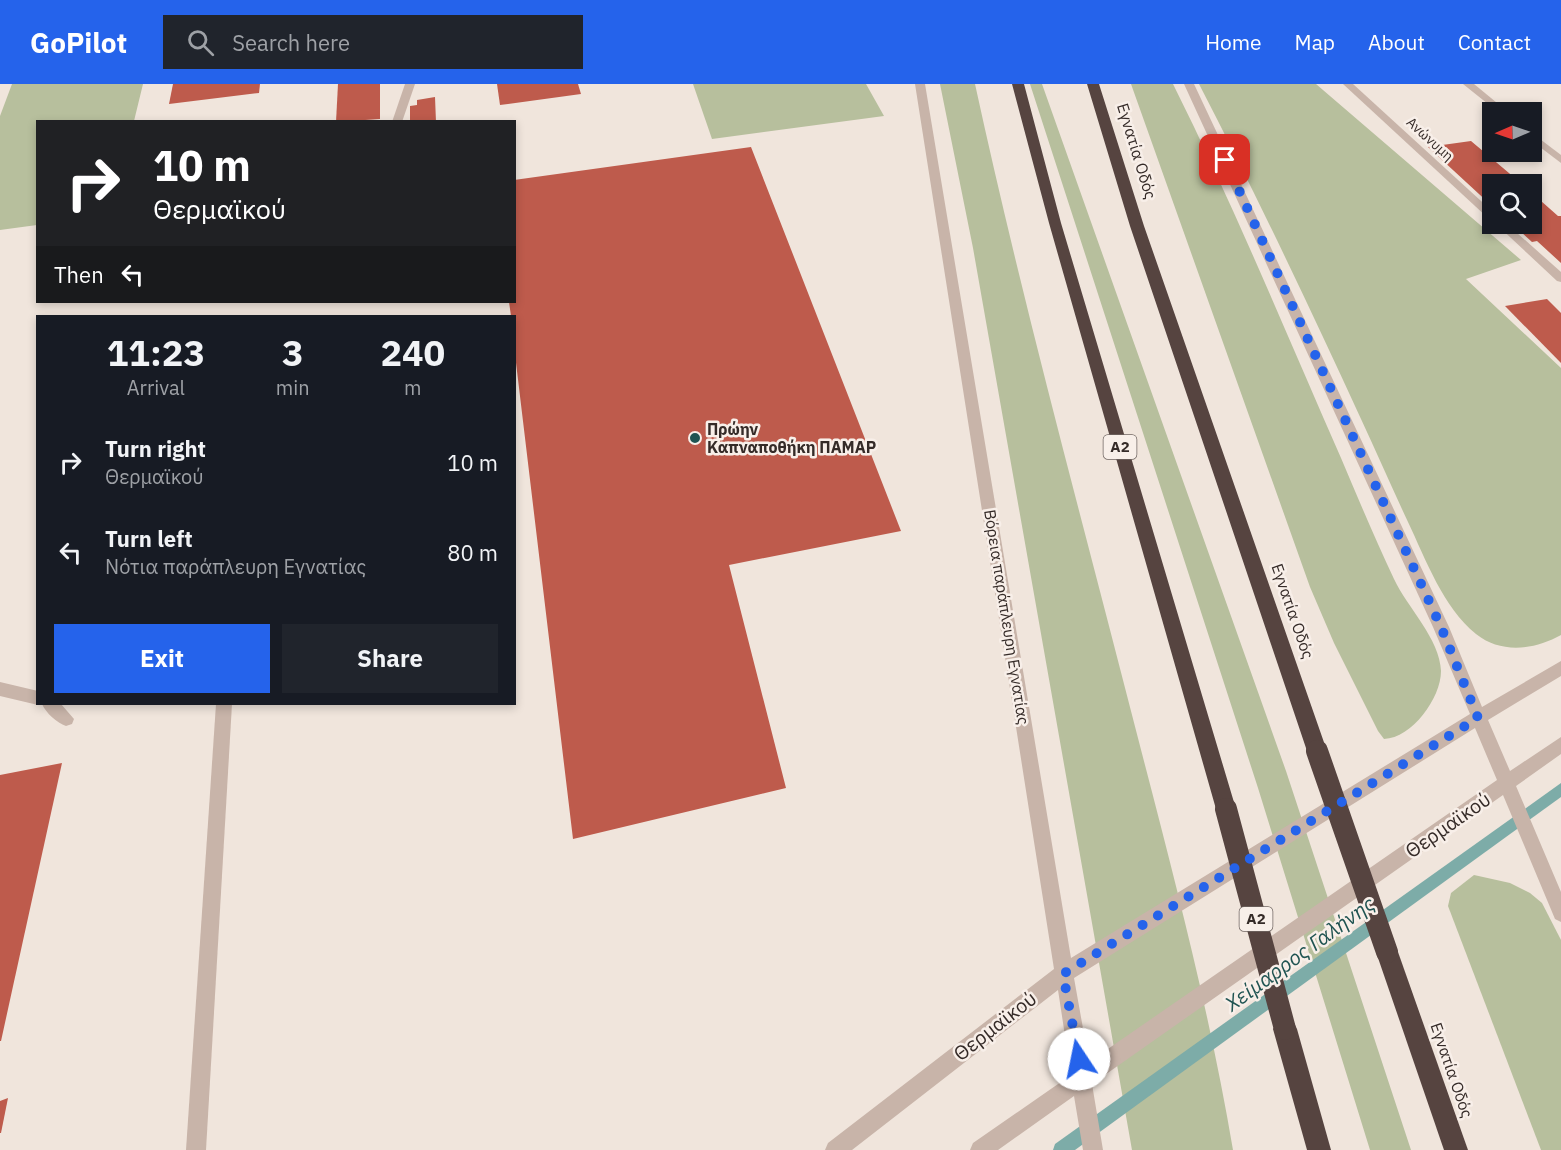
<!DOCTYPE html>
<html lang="en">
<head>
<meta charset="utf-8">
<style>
	:root { --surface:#171b24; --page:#20242c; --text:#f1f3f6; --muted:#9ea1a6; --accent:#2563eb }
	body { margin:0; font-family:"IBM Plex Sans",sans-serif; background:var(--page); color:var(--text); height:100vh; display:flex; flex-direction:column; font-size:22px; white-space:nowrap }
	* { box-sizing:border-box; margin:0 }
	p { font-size:20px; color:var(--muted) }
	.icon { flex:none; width:33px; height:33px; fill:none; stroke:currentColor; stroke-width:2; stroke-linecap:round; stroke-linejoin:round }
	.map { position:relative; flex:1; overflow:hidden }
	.sheet { position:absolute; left:36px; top:231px; width:480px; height:390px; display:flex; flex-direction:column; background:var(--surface); border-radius:0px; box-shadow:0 3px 9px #0003 }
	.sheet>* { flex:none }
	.banner { position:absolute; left:36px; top:36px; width:480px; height:183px; border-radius:0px; box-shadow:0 3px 9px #0003; background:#202124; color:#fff; overflow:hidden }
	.needle { width:39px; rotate:268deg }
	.tools { position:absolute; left:1482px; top:18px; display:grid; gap:12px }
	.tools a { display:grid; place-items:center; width:60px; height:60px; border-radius:0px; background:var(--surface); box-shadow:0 3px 9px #0003; font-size:30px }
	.pin { position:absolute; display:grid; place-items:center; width:51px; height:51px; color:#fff; margin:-26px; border-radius:12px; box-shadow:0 3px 9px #0006 }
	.me { position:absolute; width:66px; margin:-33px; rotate:349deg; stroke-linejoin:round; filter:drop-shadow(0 0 4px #0008) }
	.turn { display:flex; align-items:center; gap:21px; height:126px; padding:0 18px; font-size:27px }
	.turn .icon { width:78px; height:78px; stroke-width:2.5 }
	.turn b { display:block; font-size:42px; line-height:51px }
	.then { display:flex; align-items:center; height:57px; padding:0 18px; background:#0003; gap:12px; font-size:22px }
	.eta { display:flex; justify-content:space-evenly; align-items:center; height:102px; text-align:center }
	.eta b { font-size:36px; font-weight:800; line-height:42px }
	.button { display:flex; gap:12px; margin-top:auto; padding:12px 18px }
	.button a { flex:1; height:69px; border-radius:0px; background:var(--accent); color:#fff; font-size:24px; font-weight:800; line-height:69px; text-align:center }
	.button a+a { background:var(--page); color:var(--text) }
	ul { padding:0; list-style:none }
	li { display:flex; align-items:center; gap:18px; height:90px; padding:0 18px }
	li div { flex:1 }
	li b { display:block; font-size:22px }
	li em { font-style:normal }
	header { display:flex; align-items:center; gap:36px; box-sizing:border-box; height:84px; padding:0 30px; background:var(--accent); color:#fff }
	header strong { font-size:28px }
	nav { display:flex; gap:33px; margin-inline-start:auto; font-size:21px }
	.search { width:420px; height:54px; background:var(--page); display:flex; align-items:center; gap:15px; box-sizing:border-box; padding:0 21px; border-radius:0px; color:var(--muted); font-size:22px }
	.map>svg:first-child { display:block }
	.green { fill:#b7bf9d }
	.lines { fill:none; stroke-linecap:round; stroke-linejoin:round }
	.stream { fill:#7daca8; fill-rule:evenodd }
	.building { fill:#be5b4c }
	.minor { fill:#c8b4a9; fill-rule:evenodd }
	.highway { fill:#564440; fill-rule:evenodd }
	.highway-bridge { stroke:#564440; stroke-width:22 }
	.route { stroke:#2563eb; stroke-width:10; stroke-dasharray:0 18 }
	.poi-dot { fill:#205452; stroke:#f8efe9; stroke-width:2 }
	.labels { text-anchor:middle; stroke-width:5; stroke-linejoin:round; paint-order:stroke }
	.far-street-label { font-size:14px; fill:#352b28; stroke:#f8efe9 }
	.shield { fill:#f8efe9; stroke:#706662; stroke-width:1.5 }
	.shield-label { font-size:15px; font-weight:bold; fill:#352b28 }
	.street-label { font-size:16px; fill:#352b28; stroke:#f8efe9 }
	.poi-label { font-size:16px; font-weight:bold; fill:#352b28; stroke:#f8efe9; text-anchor:start }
	.near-street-label { font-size:20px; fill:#352b28; stroke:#f8efe9 }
	.near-water-label { font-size:21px; font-style:italic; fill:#205452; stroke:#f8efe9 }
</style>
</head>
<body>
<header>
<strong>GoPilot</strong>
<div class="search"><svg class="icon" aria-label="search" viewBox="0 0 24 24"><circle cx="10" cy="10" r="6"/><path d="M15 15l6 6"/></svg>Search here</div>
<nav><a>Home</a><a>Map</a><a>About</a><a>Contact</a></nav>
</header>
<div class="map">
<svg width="1561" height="1066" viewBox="0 0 1561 1066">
	<rect width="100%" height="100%" fill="#f0e5dc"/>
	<g class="green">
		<path d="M 12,0 L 143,0 L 134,37 L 38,38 L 37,141 L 0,146 L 0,32 Z"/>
		<path d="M 693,0 L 866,0 L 884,32 L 712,55 Z"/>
		<path d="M 940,0 L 975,0 C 1023,221 1083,439 1139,658 C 1174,793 1210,929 1233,1066 L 1132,1066 L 973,164 Z"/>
		<path d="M 1030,0 L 1042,0 L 1286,687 L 1411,1066 L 1370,1066 L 1258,704 Z"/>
		<path d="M 1131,0 L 1173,0 C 1234,122 1286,249 1341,374 C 1358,414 1375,455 1394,495 C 1407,523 1440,555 1441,587 C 1441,614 1412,654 1384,655 L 1378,647 L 1334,559 L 1310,503 Z"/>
		<path d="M 1199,0 L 1316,0 L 1521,176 L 1466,195 L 1561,284 L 1561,551 C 1534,566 1501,570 1476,550 C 1443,523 1426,476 1408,438 C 1392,404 1377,369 1361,335 C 1309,222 1256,110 1199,0 Z"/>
		<path d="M 1474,791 L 1510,799 L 1530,809 L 1542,819 L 1561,856 L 1561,1066 L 1541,1066 L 1448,822 L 1451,809 Z"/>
	</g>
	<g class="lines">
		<path class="stream" d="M 1561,699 L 1561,713 L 1075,1066 L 1053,1066 L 1055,1060 Z"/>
	</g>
	<g class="building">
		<path d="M 173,0 L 260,0 L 259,9 L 169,20 Z"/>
		<path d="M 338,0 L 380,0 L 380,35 L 336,38 Z"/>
		<path d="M 497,0 L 578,0 L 581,10 L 500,21 Z"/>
		<path d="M 435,13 L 436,38 L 410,38 L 410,22 L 417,21 L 417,16 Z"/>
		<path d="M 1471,57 L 1522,100 L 1492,100 L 1492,122 L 1428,63 Z"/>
		<path d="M 751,63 L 901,447 L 729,481 L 786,704 L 573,755 L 514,262 L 514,232 L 511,232 L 509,218 L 514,218 L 514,96 Z"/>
		<path d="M 1532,109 L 1558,132 L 1561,132 L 1561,179 L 1537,157 L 1532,158 L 1512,140 L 1532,140 Z"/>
		<path d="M 1547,215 L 1561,229 L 1561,279 L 1505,222 Z"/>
		<path d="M 62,679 L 1,957 L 0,957 L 0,691 Z"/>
		<path d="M 8,1014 L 1,1049 L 0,1049 L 0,1017 Z"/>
	</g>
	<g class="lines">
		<g class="minor">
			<path d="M 405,0 L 415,0 L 402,38 L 392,38 Z"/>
			<path d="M 915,0 L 925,0 L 1071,874 L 1470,630 L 1433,543 L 1184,0 L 1194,0 L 1449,543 L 1482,623 L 1561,577 L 1561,592 L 1488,636 L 1510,687 L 1561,653 L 1561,670 L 1516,702 L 1561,808 L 1561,838 L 1555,835 L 1503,711 L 1092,1000 L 1103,1066 L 1083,1066 L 1074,1012 L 998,1066 L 970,1066 L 973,1059 L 1071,991 L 1058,906 L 852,1066 L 825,1066 L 828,1059 L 1054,885 ZM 1475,644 L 1497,696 L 1089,978 L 1074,894 Z"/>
			<path d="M 1343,0 L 1353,0 L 1492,127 L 1492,135 L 1488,134 Z"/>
			<path d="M 1463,0 L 1474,0 L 1508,28 L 1498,28 Z"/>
			<path d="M 1532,49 L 1561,71 L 1561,79 L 1532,57 Z"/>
			<path d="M 1496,140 L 1507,140 L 1561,188 L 1561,198 L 1557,197 Z"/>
			<path d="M 0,598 L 38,607 L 38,620 L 61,620 L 74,635 L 72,640 L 66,642 C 57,639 46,629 42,620 L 38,621 L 0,612 Z"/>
			<path d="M 216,620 L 232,620 L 206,1066 L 186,1066 Z"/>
		</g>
		<g class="highway">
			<path d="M 1012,0 L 1024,0 L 1061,139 L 1236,725 L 1233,732 L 1226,735 L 1219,732 L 1216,725 L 1049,139 Z"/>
			<path d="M 1087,0 L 1099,0 L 1144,142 L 1327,667 L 1324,674 L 1317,676 L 1310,674 L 1307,667 L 1130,142 Z"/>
			<path d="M 1387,857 L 1395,860 L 1398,868 L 1468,1066 L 1444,1066 L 1376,868 L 1379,860 Z"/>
			<path d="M 1285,933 L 1293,937 L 1297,945 L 1331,1066 L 1307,1066 L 1273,945 L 1277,937 Z"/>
		</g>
		<g class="highway-bridge">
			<path d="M 1317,667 L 1387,868"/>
			<path d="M 1226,725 L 1285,945"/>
		</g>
	</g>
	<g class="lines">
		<path class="route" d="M 1079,975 L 1063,890 L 1478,634 L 1441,543 L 1225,76"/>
	</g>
	<circle class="poi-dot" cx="695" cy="354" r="6"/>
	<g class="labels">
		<g class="far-street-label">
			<text transform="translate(1430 55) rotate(42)" y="5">Ανώνυμη</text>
		</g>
		<g class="shield">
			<rect x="1103.5" y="351" width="33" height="24" rx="4.5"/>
			<rect x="1239.5" y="823" width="33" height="24" rx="4.5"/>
		</g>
		<g class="shield-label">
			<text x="1120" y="368">Α2</text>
			<text x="1256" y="840">Α2</text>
		</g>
		<g class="street-label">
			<text transform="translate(1137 67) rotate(73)" y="6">Εγνατία Οδός</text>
			<text transform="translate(1293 527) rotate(71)" y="6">Εγνατία Οδός</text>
			<text transform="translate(1007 533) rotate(81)" y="6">Βόρεια παράπλευρη Εγνατίας</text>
			<text transform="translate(1452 986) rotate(71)" y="6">Εγνατία Οδός</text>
		</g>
		<g class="poi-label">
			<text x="707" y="351">Πρώην<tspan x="707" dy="18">Καπναποθήκη ΠΑΜΑΡ</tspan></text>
		</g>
		<g class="near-street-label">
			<text transform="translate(1448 741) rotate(-35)" y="7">Θερμαϊκού</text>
			<text transform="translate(995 942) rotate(-38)" y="7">Θερμαϊκού</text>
		</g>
		<g class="near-water-label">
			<text transform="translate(1300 870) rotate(-36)" y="7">Χείμαρρος Γαλήνης</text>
		</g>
	</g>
</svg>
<div class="tools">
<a><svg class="needle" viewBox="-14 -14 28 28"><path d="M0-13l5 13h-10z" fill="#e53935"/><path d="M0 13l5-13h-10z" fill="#9ea1a6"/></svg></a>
<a><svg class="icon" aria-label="search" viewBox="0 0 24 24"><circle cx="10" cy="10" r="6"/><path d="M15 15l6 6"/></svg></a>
</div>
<div class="pin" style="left:1225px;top:76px;background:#d93025"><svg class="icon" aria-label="arrive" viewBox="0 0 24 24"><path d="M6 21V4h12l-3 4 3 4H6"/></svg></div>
<svg class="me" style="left:1079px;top:975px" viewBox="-20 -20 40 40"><circle r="19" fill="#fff"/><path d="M0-13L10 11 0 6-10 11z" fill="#2563eb"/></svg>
<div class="banner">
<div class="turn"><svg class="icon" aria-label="right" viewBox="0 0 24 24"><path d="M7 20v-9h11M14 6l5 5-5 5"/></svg><div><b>10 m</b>Θερμαϊκού</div></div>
<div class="then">Then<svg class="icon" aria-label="left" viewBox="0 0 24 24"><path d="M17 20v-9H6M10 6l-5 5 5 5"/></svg></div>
</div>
<section class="sheet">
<div class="eta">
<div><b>11:23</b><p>Arrival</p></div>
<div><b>3</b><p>min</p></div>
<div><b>240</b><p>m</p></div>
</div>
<ul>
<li><svg class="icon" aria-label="right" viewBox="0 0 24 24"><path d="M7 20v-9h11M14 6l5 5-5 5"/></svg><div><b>Turn right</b><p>Θερμαϊκού</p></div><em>10 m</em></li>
<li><svg class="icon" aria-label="left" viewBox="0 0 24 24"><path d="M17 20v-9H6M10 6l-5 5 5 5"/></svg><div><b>Turn left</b><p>Νότια παράπλευρη Εγνατίας</p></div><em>80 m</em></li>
</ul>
<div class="button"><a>Exit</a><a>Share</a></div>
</section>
</div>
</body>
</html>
